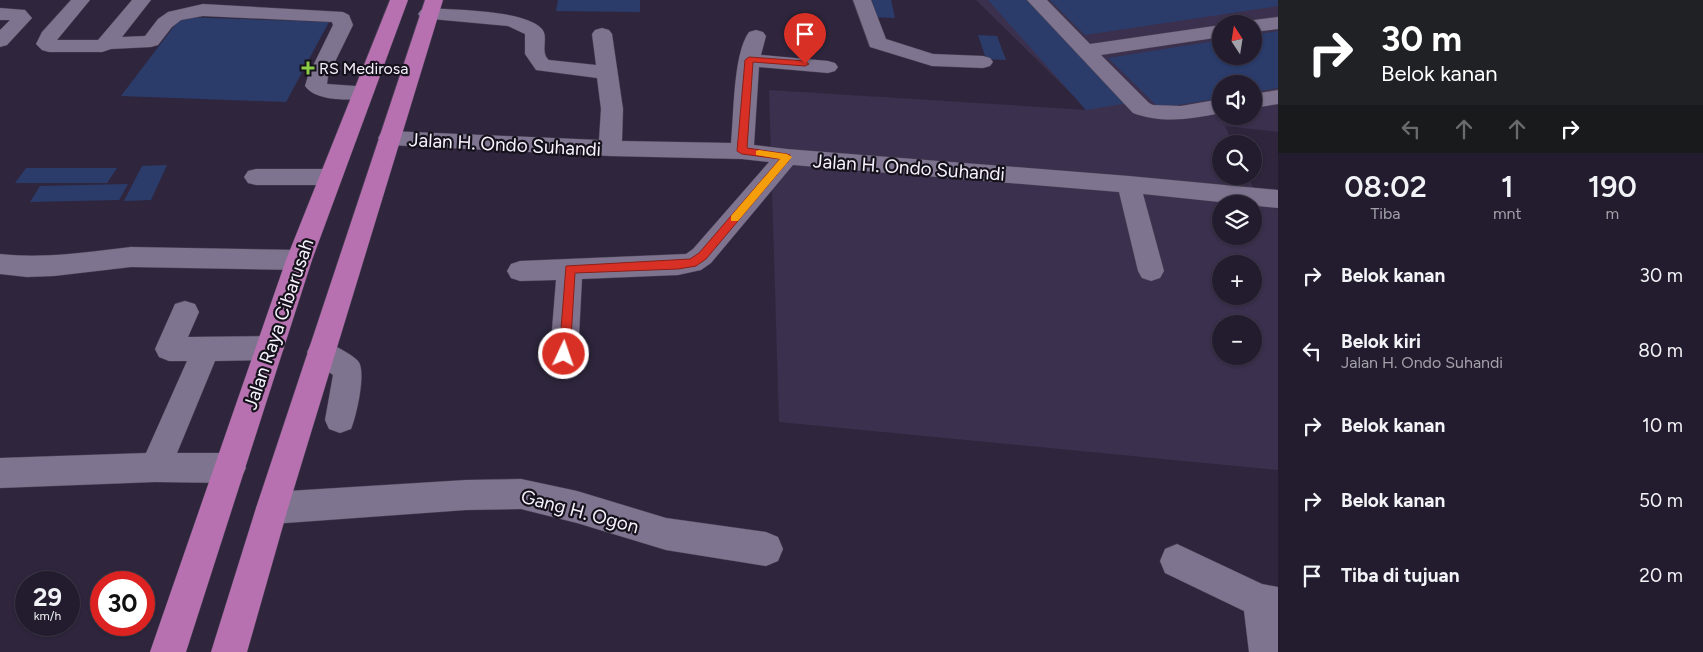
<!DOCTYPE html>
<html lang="id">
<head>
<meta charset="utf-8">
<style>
	:root { --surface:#231c2e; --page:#2f293a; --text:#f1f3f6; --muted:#a3a1aa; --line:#403a4a }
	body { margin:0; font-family:Figtree,sans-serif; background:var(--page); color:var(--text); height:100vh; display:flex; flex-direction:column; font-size:19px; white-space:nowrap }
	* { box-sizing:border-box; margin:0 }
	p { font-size:16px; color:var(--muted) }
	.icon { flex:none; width:28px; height:28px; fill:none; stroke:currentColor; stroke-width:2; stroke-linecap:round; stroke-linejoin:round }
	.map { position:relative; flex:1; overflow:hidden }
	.sheet { display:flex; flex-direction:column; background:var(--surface); width:425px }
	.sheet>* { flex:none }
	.top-card { background:#202124; color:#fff; overflow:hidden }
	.needle { width:32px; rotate:348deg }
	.tools { position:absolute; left:1212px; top:15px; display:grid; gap:10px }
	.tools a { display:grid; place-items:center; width:50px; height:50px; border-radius:50%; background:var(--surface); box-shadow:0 1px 4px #0004,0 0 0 1px var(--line); font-size:25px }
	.speed { position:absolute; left:15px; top:571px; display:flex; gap:10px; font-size:25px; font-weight:700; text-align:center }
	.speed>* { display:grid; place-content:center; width:65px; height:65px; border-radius:50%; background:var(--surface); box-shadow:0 1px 4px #0004,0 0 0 1px var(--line); line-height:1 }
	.speed small { font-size:12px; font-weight:400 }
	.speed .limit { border:8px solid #d22; background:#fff; color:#111 }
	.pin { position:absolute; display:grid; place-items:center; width:42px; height:42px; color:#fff; margin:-51px -21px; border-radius:50% 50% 50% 0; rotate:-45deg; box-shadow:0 0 5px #0007 }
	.pin .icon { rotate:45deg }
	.me { position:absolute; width:55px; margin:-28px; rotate:3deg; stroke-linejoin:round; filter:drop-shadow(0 0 4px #0008) }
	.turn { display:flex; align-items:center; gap:18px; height:105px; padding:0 20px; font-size:22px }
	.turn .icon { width:65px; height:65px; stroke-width:2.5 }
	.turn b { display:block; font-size:35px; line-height:42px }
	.lanes { display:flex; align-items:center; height:48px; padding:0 20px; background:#0003; justify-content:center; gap:25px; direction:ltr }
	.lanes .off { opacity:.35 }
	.eta { display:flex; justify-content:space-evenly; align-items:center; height:85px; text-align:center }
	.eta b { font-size:30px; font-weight:600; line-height:35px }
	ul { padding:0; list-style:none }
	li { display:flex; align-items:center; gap:15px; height:75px; padding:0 20px }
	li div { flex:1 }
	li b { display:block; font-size:19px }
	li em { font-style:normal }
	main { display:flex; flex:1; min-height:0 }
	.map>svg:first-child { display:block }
	.built { fill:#3b304d; fill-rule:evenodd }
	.building { fill:#2b3c6b }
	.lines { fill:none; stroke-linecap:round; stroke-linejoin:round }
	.minor-casing { stroke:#484153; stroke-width:1 }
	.major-casing { stroke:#484153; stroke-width:1 }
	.minor { fill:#7e748f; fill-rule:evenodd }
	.major { fill:#b770b0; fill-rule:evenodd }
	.route { fill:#d93025; stroke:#8d1f18 }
	.slow { fill:#f59e0b }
	.poi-dot { fill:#8bce46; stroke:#16121c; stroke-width:2 }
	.labels { text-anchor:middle; stroke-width:4.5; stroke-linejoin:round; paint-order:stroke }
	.far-poi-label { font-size:16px; fill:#f5f1fd; stroke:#16121c; text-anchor:start }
	.street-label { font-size:19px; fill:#f5f1fd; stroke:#16121c }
</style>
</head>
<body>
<main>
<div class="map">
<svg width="1278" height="652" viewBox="0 0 1278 652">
	<rect width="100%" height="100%" fill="#2f263d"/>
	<path class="built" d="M 976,0 L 1278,0 L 1278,132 L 1225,126 L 1233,144 L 1221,144 L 1221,176 L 1248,176 L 1261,206 L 1278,209 L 1278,470 L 779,422 L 769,90 L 1088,110 ZM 1221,24 L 1254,24 L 1254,56 L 1221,56 ZM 1221,84 L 1254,84 L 1254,116 L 1221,116 ZM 1221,204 L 1254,204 L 1254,236 L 1221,236 ZM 1221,264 L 1254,264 L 1254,296 L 1221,296 ZM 1221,324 L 1254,324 L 1254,356 L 1221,356 Z"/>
	<g class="building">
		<path d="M 558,0 L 640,0 L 640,12 L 556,11 Z"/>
		<path d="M 867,0 L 891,0 L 895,18 L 870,17 Z"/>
		<path d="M 988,0 L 1029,0 L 1128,103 L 1086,110 Z"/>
		<path d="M 1050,0 L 1278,0 L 1278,6 L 1085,35 Z"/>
		<path d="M 181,17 L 329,22 L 286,102 L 121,96 Z"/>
		<path d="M 1278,31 L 1278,88 L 1254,92 L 1254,84 L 1221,84 L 1221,98 L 1159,108 L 1108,58 L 1221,40 L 1221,56 L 1254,56 L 1254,35 Z"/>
		<path d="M 978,35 L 997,36 L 1006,60 L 986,59 Z"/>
		<path d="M 167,165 L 151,200 L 124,201 L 142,166 Z"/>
		<path d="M 26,168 L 117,168 L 107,183 L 15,183 Z"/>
		<path d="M 128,184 L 119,200 L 30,202 L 40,186 Z"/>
	</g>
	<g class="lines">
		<defs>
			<g id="minor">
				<path d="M 71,0 L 90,0 L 57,40 L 98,40 L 132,0 L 151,0 L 122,37 L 145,36 L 158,19 L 168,12 L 203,4 L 343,12 L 349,15 L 353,25 L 328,76 L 327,84 L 370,87 L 374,92 L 370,97 C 354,101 316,102 305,86 L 308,76 L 333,25 L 332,22 L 203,16 L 181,20 L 172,27 L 158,45 L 151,47 L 111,49 L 102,52 L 49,52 L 42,50 L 36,44 L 42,32 Z"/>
				<path d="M 853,0 L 871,0 L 886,39 L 933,54 L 983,56 L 990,58 L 993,62 L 990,66 L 983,68 L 932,66 L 870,47 Z"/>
				<path d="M 1027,0 L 1047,0 L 1090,44 L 1221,25 L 1221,37 L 1101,55 L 1149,103 L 1153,105 L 1181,106 L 1221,99 L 1221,113 C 1191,119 1163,124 1133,113 Z"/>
				<path d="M 0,8 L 25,10 L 32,18 L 7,45 L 0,47 L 0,30 L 10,20 L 0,20 Z"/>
				<path d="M 428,8 C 454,10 523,10 541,28 C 550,36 539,52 549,60 L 596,65 L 592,34 L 595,30 L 602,28 L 609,30 L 612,34 L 623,109 L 622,141 L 731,143 C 734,115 733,54 749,32 L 756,30 L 763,32 L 766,36 L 761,55 L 828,61 L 835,63 L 838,67 L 835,71 L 828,73 L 759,67 L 754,145 L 787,149 L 1129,176 L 1278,190 L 1278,208 L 1143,194 L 1164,271 L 1160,278 L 1151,281 L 1142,278 L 1138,271 L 1119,192 L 793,165 L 711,263 L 701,270 L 678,275 L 582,279 L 578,354 L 574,362 L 564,366 L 554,362 L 550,354 L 556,280 L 520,281 L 511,278 L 507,271 L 511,264 L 520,261 L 686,254 L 693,249 L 769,162 L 742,159 L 610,156 L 389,145 L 381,143 L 378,138 L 381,133 L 389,131 L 599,140 L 601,109 L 597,78 L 536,70 L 525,54 L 525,34 L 508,26 L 421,18 L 418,14 L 421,10 Z"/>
				<path d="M 1278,17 L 1278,29 L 1254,32 L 1254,24 L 1246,24 L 1254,20 Z"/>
				<path d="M 1278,90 L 1278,104 L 1254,108 L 1254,94 Z"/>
				<path d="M 256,169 L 330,169 L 338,171 L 342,177 L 338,183 L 330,185 L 256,185 L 248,183 L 244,177 L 248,171 Z"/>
				<path d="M 131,247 L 299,250 L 308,253 L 312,260 L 308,267 L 299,270 L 131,267 L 54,276 L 27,277 L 0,274 L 0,254 C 44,259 87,252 131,247 Z"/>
				<path d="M 185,301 L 195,304 L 199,312 L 188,337 L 270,336 L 280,340 L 284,348 L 280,356 L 270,360 L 215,361 L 177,453 L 230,453 L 241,458 L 246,468 L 241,478 L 230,483 L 155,482 L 0,488 L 0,458 L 146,453 L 187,361 L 169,361 L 159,357 L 155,349 L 175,304 Z"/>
				<path d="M 321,340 C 331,344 351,353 358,361 C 367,371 356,418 351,429 L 340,433 L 329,429 L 325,420 L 333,375 L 311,360 L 307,352 L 311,344 Z"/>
				<path d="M 521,479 L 577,491 L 666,518 L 766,532 L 778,537 L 783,549 L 778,561 L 766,566 L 666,550 L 577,523 L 521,509 L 466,510 L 272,524 L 261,519 L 256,508 L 261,497 L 272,492 L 466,480 Z"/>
				<path d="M 1177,544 L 1262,584 L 1278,587 L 1278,652 L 1249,652 L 1244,611 L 1165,573 L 1160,561 L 1165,549 Z"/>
			</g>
			<g id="major">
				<path d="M 390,0 L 408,0 L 312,260 L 186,652 L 150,652 L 286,260 Z"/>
				<path d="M 425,0 L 443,0 L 288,508 L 247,652 L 211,652 L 256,508 Z"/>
			</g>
		</defs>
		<use href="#minor" class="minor-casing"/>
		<use href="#major" class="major-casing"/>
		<use href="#minor" class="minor"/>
		<use href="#major" class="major"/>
	</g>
	<path class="route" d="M 749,57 L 805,61 L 809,64 L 805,66 L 753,62 L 747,148 L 787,154 L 790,155 L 790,159 L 706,259 L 696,266 L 678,269 L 575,273 L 570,354 L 569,358 L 560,358 L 559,354 L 566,266 L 690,259 L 699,253 L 780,159 L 742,154 L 737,151 L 745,60 Z"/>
	<path class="slow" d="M 759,150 L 787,154 L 792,157 L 738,221 L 731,221 L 731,216 L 780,159 L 756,155 L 756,151 Z"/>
	<path class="poi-dot" d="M305.5 60.5h5v5h5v5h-5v5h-5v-5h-5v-5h5z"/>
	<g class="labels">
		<g class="far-poi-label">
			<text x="319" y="74">RS Medirosa</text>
		</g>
		<g class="street-label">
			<text transform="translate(505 144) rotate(3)" y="7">Jalan H. Ondo Suhandi</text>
			<text transform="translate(909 167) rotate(4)" y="7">Jalan H. Ondo Suhandi</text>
			<text transform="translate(278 324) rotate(-71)" y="7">Jalan Raya Cibarusah</text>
			<text transform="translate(580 511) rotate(15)" y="7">Gang H. Ogon</text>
		</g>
	</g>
</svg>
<div class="tools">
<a><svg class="needle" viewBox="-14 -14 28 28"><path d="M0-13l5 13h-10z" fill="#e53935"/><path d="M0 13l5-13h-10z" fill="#a3a1aa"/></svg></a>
<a><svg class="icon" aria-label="sound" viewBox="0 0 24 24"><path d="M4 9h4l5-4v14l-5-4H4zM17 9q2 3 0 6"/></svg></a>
<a><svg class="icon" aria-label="search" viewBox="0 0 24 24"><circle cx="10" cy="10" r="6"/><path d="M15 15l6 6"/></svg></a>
<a><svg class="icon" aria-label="layers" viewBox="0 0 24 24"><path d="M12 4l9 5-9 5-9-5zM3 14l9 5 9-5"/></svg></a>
<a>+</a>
<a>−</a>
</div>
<div class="speed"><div>29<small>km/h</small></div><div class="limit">30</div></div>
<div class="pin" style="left:805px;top:64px;background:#d93025"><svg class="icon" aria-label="arrive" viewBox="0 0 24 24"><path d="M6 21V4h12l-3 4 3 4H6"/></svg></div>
<svg class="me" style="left:564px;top:354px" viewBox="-20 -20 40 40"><circle r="17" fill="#d93025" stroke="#fff" stroke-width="3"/><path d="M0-11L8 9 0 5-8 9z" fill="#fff"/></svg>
</div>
<section class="sheet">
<div class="top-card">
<div class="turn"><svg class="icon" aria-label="right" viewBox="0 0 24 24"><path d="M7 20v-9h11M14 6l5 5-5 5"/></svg><div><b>30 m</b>Belok kanan</div></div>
<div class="lanes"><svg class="icon off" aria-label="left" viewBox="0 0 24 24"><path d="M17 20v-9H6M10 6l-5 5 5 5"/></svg><svg class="icon off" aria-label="ahead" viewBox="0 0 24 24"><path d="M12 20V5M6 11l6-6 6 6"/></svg><svg class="icon off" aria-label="ahead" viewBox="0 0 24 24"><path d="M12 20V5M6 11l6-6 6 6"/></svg><svg class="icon" aria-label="right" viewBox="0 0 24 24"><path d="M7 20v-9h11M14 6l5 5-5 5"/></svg></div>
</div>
<div class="eta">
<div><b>08:02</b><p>Tiba</p></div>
<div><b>1</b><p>mnt</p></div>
<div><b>190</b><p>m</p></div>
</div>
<ul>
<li><svg class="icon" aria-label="right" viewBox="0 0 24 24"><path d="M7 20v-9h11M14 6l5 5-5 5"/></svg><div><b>Belok kanan</b></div><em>30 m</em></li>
<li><svg class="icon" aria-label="left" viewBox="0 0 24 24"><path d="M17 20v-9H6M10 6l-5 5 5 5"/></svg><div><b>Belok kiri</b><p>Jalan H. Ondo Suhandi</p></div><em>80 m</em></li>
<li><svg class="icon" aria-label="right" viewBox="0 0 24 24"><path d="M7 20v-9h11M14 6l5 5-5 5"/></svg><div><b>Belok kanan</b></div><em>10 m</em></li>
<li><svg class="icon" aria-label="right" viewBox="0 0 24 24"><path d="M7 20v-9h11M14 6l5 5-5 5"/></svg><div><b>Belok kanan</b></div><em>50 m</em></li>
<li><svg class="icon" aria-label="arrive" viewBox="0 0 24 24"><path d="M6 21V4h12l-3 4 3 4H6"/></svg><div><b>Tiba di tujuan</b></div><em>20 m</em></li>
</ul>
</section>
</main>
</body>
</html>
